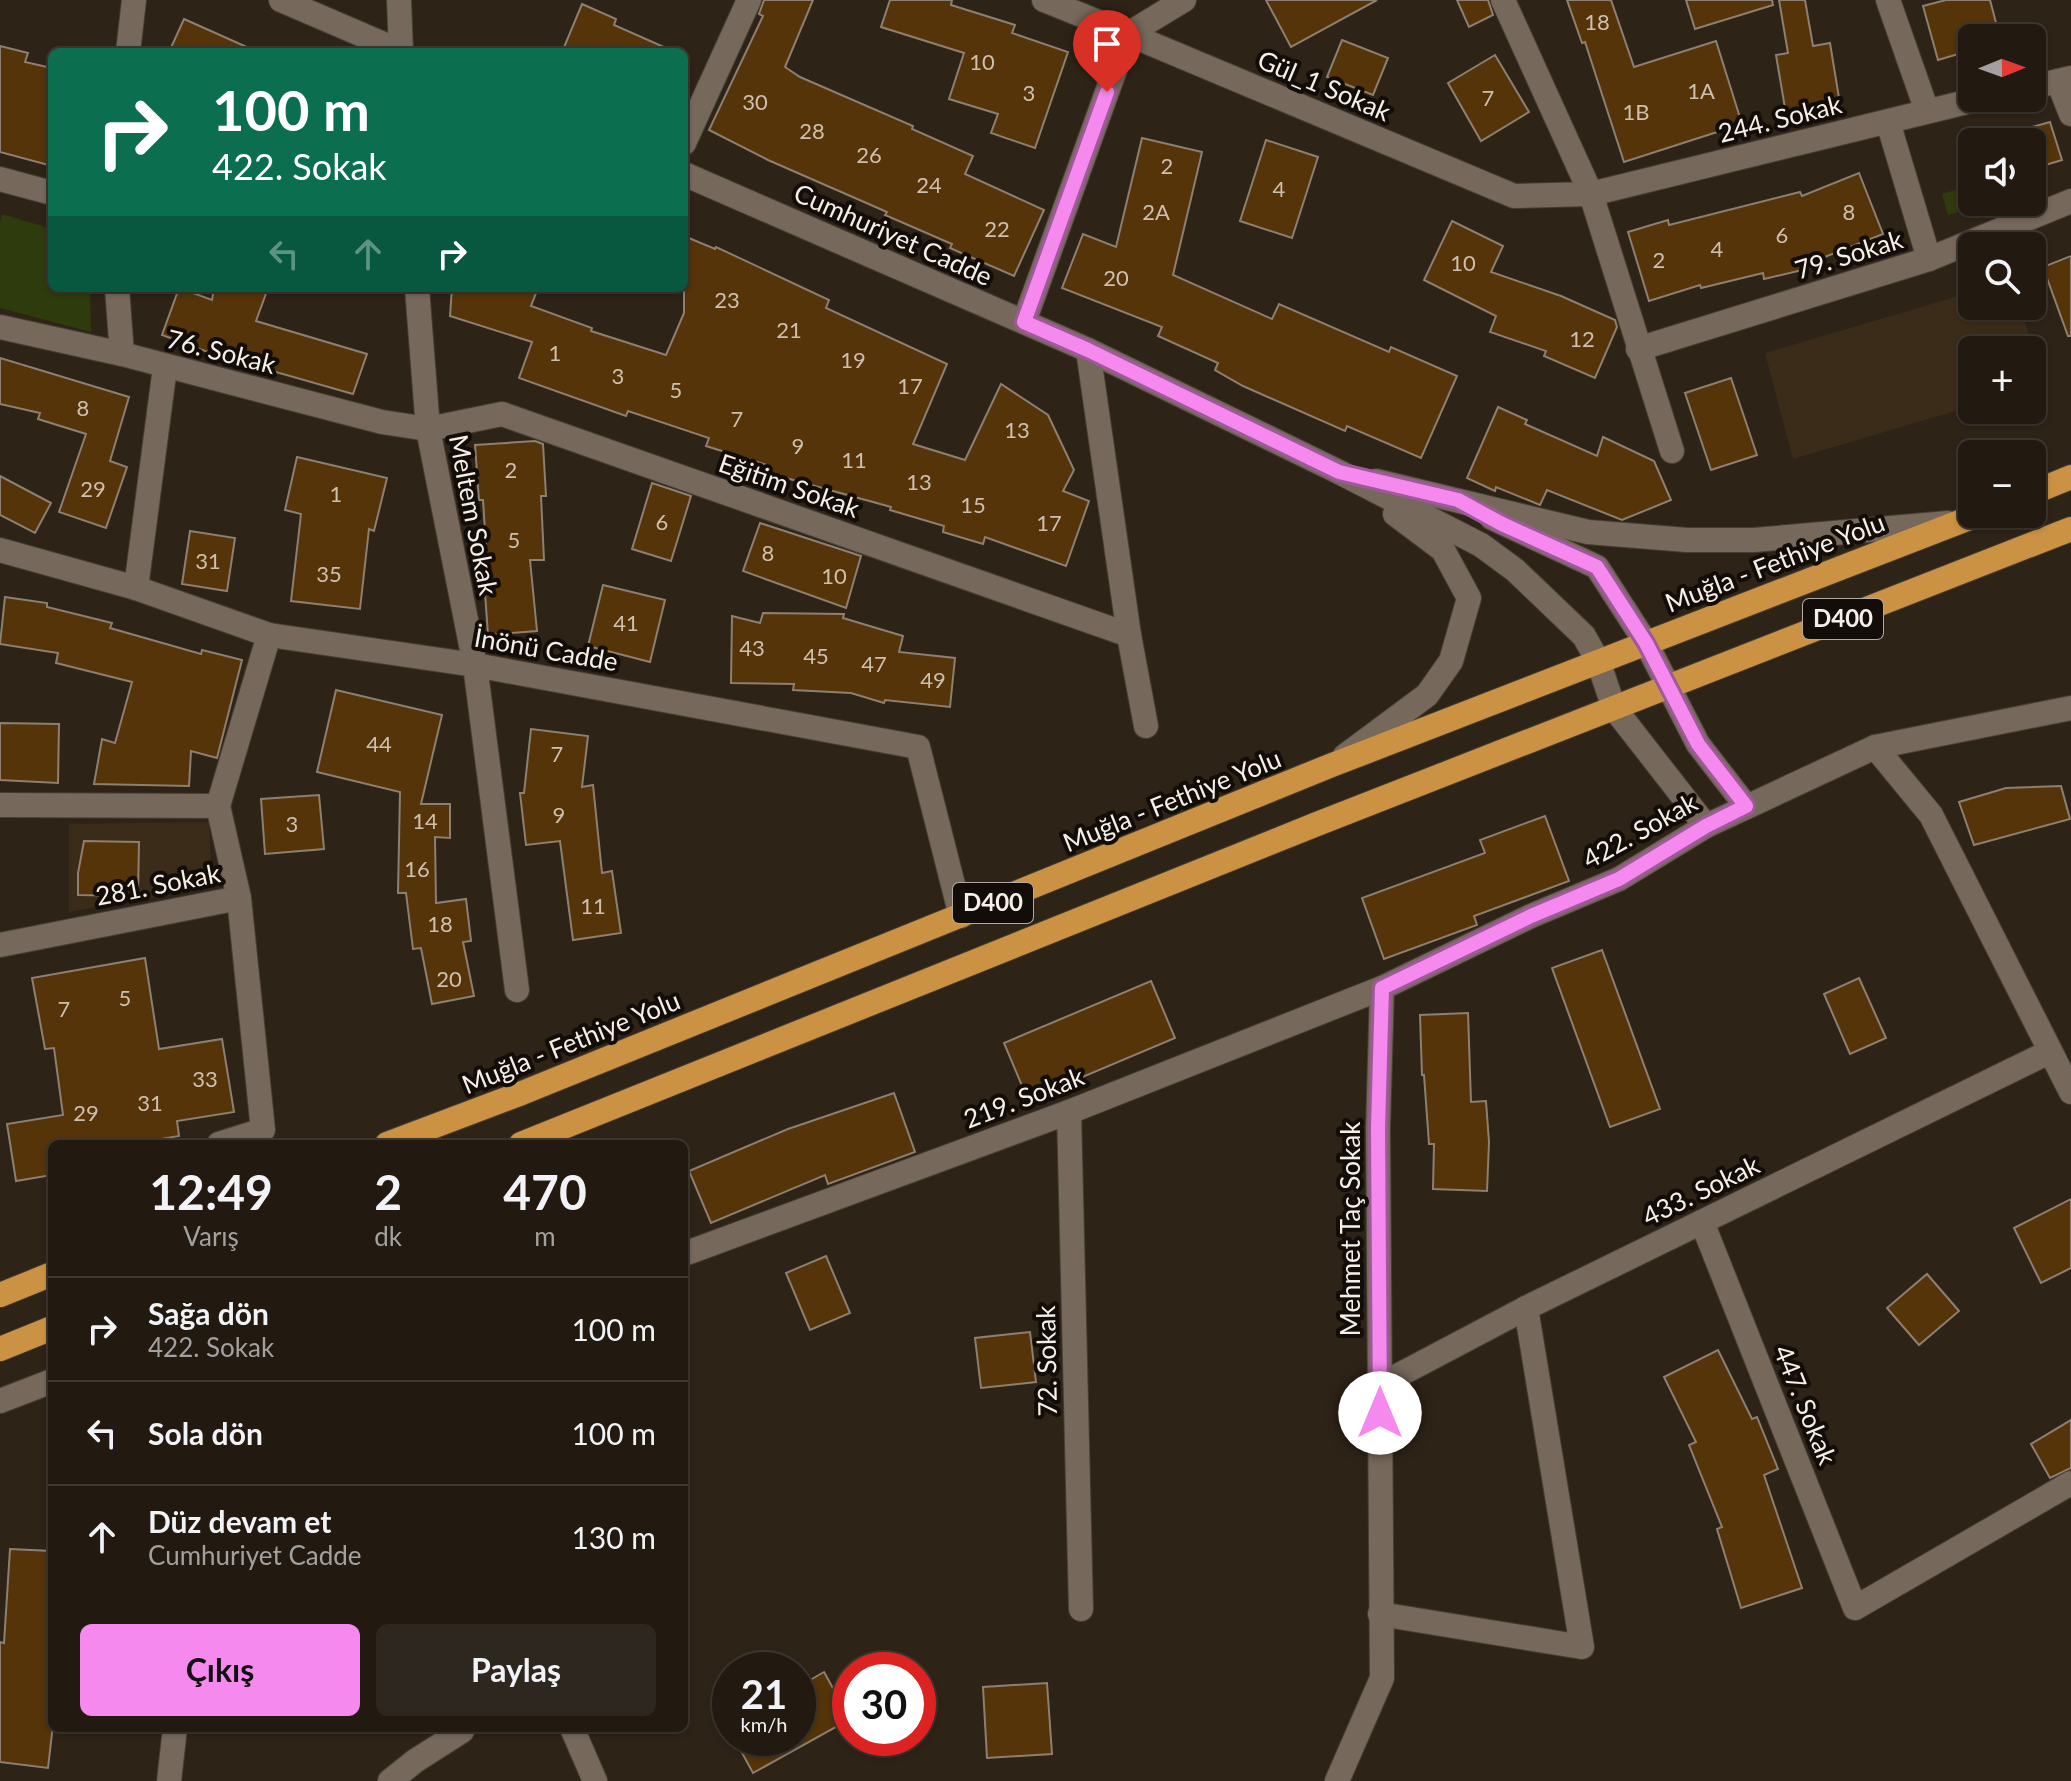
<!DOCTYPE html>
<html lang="tr">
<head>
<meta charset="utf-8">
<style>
	:root { --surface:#221a11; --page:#2e271f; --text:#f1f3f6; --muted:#a2a19f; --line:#3f3831; --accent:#f589ee }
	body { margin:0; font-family:Lato,sans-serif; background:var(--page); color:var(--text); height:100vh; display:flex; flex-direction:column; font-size:30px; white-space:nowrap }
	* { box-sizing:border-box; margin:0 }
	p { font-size:26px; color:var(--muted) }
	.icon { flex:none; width:44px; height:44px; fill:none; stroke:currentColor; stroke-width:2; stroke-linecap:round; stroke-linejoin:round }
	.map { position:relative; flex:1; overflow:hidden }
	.drawer { position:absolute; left:48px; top:1140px; width:640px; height:592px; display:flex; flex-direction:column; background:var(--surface); border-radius:12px; box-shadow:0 2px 6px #0004,0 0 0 2px var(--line) }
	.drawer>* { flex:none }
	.hud { position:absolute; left:48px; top:48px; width:640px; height:244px; border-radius:12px; box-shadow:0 2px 6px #0004,0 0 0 2px var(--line); background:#0b6e4f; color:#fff; overflow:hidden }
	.needle { width:52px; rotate:89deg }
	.fabs { position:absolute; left:1958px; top:24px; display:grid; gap:16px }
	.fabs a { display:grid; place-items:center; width:88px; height:88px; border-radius:12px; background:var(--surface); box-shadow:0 2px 6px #0004,0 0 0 2px var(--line); font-size:40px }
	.speed { position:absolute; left:712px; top:1652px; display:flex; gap:16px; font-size:40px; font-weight:700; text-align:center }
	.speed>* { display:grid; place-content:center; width:104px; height:104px; border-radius:50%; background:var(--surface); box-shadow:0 2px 6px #0004,0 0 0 2px var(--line); line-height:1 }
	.speed small { font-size:20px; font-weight:400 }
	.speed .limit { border:12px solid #d22; background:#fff; color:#111 }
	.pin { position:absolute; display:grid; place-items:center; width:68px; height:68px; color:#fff; margin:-82px -34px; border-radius:50% 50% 50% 0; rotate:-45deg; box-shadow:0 0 8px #0007 }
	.pin .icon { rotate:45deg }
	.me { position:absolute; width:88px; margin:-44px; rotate:0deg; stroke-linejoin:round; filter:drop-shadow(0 0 6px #0008) }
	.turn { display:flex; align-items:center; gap:28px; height:168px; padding:0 32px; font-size:36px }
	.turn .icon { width:104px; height:104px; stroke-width:2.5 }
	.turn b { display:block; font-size:56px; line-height:68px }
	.lanes { display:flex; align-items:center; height:76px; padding:0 32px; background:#0003; justify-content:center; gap:40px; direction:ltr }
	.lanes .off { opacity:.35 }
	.eta { display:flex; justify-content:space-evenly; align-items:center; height:136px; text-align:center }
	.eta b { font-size:48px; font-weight:700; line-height:56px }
	.cta { display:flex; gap:16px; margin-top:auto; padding:16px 32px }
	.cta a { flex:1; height:92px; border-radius:12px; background:var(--accent); color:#111; font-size:32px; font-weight:700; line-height:92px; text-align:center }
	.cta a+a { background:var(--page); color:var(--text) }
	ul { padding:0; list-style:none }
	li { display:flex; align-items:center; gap:24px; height:104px; padding:0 32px; border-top:2px solid var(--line) }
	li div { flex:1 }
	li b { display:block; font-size:30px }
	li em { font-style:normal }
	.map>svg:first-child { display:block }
	.built { fill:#3b2c1a }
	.green { fill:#2e3b0c }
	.building { fill:#543408; stroke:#8d7f71; stroke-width:2 }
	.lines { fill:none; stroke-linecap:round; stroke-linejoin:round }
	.minor-casing { stroke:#473e35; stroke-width:26 }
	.highway-casing { stroke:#473e35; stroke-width:26 }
	.minor { stroke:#76685b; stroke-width:24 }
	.highway { stroke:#cc9243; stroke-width:24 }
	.route-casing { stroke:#9f599b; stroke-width:20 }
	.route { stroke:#f589ee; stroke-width:14 }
	.labels { text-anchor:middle; stroke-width:8; stroke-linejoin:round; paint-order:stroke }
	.number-label { font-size:22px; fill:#cec0af }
	.shield { fill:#120d08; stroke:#b2aba4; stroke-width:2 }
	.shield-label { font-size:24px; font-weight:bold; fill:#f6efe7 }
	.street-label { font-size:26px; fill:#f6efe7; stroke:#120d08 }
</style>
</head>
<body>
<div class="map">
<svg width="2071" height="1781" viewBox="0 0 2071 1781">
	<rect width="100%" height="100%" fill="#2e2317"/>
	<g class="built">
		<path d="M 1972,292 L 1972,306 L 2019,306 L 2046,384 L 2032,389 L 2032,350 L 1972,350 L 1972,406 L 1793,459 L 1765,353 Z"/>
		<path d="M 209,822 L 212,886 L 69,912 L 69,824 Z"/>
	</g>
	<g class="green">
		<path d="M 1972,185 L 1972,202 L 1990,203 L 1948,215 L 1942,194 Z"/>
		<path d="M 2,214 L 52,229 L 52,288 L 90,288 L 91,332 L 0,308 L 0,222 Z"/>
	</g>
	<g class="building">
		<path d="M 764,0 L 813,0 L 785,67 L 800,77 L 913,126 L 912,129 L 973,156 L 965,174 L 1044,210 L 1014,276 L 950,248 L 952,244 L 885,215 L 887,212 L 768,160 L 709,130 L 763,16 L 759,14 Z"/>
		<path d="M 890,0 L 952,0 L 951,5 L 1015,25 L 1012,33 L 1068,52 L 1035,148 L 991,133 L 998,114 L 949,99 L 964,53 L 881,27 Z"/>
		<path d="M 1266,0 L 1377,0 L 1291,47 Z"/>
		<path d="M 1457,0 L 1488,0 L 1493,15 L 1469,27 Z"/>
		<path d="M 1567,0 L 1611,0 L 1634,67 L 1716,41 L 1742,124 L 1624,162 L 1585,42 L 1582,43 Z"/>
		<path d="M 1686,0 L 1772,0 L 1773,5 L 1695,29 Z"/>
		<path d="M 1779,0 L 1805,0 L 1813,46 L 1830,43 L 1841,110 L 1787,120 L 1776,55 L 1788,53 Z"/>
		<path d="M 1946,0 L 1990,0 L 2000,38 L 1972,38 L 1972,50 L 1938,60 L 1923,6 Z"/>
		<path d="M 582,4 L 616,19 L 614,25 L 675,52 L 562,52 Z"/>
		<path d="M 184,19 L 258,52 L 169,52 Z"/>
		<path d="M 1342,40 L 1388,58 L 1373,95 L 1327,77 Z"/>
		<path d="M 0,46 L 28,53 L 25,62 L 52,68 L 52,166 L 0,152 Z"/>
		<path d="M 1495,55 L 1529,112 L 1481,141 L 1448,83 Z"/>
		<path d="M 2050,122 L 2062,160 L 2032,169 L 2032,127 Z"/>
		<path d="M 1142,138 L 1202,152 L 1173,275 L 1272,319 L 1279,304 L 1389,352 L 1391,347 L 1457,376 L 1421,458 L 1347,426 L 1345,431 L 1243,386 L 1215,370 L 1218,363 L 1158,336 L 1162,327 L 1062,288 L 1083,234 L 1116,247 Z"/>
		<path d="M 1266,140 L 1318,157 L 1292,238 L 1240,221 Z"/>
		<path d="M 1859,173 L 1883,234 L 1817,260 L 1819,266 L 1764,279 L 1763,273 L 1701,288 L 1700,285 L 1649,301 L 1628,232 L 1668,220 L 1669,225 L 1800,192 L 1802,196 Z"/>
		<path d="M 1452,221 L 1503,246 L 1491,272 L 1561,296 L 1615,320 L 1617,327 L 1595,378 L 1544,356 L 1546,351 L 1490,332 L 1496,316 L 1424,280 Z"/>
		<path d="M 684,236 L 715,249 L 716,247 L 829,300 L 826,308 L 947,364 L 913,444 L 965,460 L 1001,384 L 1048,415 L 1074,470 L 1063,491 L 1089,501 L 1066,566 L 985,537 L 983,544 L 943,532 L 944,526 L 890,510 L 891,507 L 768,473 L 770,466 L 706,446 L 709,438 L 628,411 L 626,416 L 519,378 L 532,342 L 450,316 L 452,288 L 538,288 L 531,306 L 592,328 L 591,331 L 666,355 L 684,313 Z"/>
		<path d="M 2071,256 L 2071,336 L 2068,336 L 2043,267 Z"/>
		<path d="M 179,288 L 212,300 L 214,288 L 268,288 L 256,321 L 367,354 L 353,394 L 241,362 L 240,364 L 162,335 Z"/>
		<path d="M 0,358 L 129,397 L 110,461 L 127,467 L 106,528 L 59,512 L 86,434 L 38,419 L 40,413 L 0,404 Z"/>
		<path d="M 1731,378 L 1757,455 L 1711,470 L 1685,393 Z"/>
		<path d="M 1498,407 L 1527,420 L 1525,424 L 1597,456 L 1603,437 L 1654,461 L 1671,500 L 1622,520 L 1547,490 L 1540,505 L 1496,487 L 1495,491 L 1467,478 Z"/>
		<path d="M 535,441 L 543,444 L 546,496 L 541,496 L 544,560 L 530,560 L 537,631 L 488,635 L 484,579 L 488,579 L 483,500 L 479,500 L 475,445 Z"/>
		<path d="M 297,457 L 387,478 L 374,531 L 369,529 L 360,609 L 291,601 L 301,514 L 285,510 Z"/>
		<path d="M 0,476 L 51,503 L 35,533 L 0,515 Z"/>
		<path d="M 652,483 L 691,496 L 671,561 L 632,549 Z"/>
		<path d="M 760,523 L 861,556 L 846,608 L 743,571 Z"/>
		<path d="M 190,531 L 235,538 L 227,591 L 182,584 Z"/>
		<path d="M 603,585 L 665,600 L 650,662 L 588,646 Z"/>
		<path d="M 5,597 L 47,603 L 47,607 L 112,623 L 110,628 L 201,654 L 202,650 L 242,660 L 217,758 L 191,751 L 189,786 L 94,784 L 102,739 L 115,743 L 132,682 L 56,663 L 58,653 L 0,644 Z"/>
		<path d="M 763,613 L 844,614 L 843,618 L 903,636 L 899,652 L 955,658 L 950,707 L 885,700 L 884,703 L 851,693 L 793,690 L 794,684 L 731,683 L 732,616 L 760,623 Z"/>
		<path d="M 336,690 L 442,715 L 421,804 L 450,804 L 450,838 L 435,837 L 436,903 L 466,899 L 471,941 L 463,942 L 474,996 L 432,1004 L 421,948 L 413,949 L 406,893 L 398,893 L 400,792 L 317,772 Z"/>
		<path d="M 0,723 L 59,724 L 58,783 L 0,780 Z"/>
		<path d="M 531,729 L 588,736 L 582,787 L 593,785 L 602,873 L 612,871 L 621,933 L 573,940 L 560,841 L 526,845 L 520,793 L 524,793 Z"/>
		<path d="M 2061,786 L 2070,819 L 1974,845 L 1959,802 L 2006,788 Z"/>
		<path d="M 319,795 L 324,849 L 265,854 L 261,799 Z"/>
		<path d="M 1545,816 L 1569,881 L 1474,916 L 1477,925 L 1384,959 L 1362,898 L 1485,853 L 1480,840 Z"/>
		<path d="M 84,841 L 139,842 L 138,896 L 78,895 L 78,873 Z"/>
		<path d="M 1602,950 L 1660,1109 L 1610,1127 L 1552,968 Z"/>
		<path d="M 145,958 L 159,1049 L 222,1039 L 234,1112 L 177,1121 L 179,1136 L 131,1144 L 52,1144 L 52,1175 L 16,1181 L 7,1124 L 63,1115 L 54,1048 L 45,1049 L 32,978 Z"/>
		<path d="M 1859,978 L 1886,1038 L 1850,1054 L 1824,994 Z"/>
		<path d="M 1151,981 L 1175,1038 L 1028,1100 L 1004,1043 Z"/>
		<path d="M 1468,1013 L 1471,1102 L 1486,1101 L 1489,1142 L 1487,1191 L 1433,1189 L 1434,1144 L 1429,1144 L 1424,1075 L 1422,1075 L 1420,1015 Z"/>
		<path d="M 894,1093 L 915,1152 L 828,1184 L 825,1175 L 711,1223 L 689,1171 L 788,1129 Z"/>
		<path d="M 2071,1199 L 2071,1268 L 2041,1283 L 2014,1228 Z"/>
		<path d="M 826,1256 L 850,1313 L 810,1330 L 786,1273 Z"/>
		<path d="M 1927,1274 L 1959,1311 L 1919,1345 L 1887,1308 Z"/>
		<path d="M 1030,1332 L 1036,1382 L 981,1388 L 975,1338 Z"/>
		<path d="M 1718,1350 L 1752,1419 L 1757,1417 L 1778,1469 L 1764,1475 L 1802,1588 L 1741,1608 L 1717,1529 L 1722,1527 L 1689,1445 L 1696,1442 L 1664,1377 Z"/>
		<path d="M 2071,1420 L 2071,1468 L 2050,1478 L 2031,1444 Z"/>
		<path d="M 10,1549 L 52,1551 L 52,1733 L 48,1768 L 0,1762 L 0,1642 L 4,1643 Z"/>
		<path d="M 824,1672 L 850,1719 L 753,1773 L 734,1738 L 798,1738 L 798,1687 Z"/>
		<path d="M 1047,1683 L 1052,1754 L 987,1758 L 983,1687 Z"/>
	</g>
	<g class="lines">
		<defs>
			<g id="minor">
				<path d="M 281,0 L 402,52"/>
				<path d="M 399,0 L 401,52"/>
				<path d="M 1044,0 L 1128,34 L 1184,0"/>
				<path d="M 1888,0 L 1927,111"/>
				<path d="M 128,52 L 134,0"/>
				<path d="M 2058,81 L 2071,114"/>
				<path d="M 2032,87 L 2071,78"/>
				<path d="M 1888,122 L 1929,259"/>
				<path d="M 684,143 L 749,0"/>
				<path d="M 684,174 L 1088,350 L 1339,472 L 1481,545 L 1515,570 L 1584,636 L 1598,661 L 1614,708 L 1706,826"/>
				<path d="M 0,179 L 52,193"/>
				<path d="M 117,288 L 122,354"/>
				<path d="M 417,288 L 428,429 L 475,665 L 517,990"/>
				<path d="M 1024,322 L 1128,34 L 1514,196 L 1591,194 L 1503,0"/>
				<path d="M 0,327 L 122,354 L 382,422 L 428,429 L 502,414 L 1129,635"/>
				<path d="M 1638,349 L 1929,259 L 2071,201"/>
				<path d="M 1088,350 L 1129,635 L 1146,726"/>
				<path d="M 1672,451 L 1591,194 L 1983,98"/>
				<path d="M 1376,481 L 1588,532 L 1687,540 L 1754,540 L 1948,523"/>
				<path d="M 1492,518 L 1597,567 L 1646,643 L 1698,744 L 1746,806"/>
				<path d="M 0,550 L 136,588 L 269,635 L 475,665 L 918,747 L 961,916"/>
				<path d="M 136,588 L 165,367"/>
				<path d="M 1875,747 L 1931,815 L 2071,1092"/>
				<path d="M 1345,756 L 1427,695 L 1451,661 L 1469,598 L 1443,550 L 1395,514"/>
				<path d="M 0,805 L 218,806 L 269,635"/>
				<path d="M 218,806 L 239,898"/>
				<path d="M 0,945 L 239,898 L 263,1130 L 219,1144"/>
				<path d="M 1069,1112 L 1081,1609"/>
				<path d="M 1702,1222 L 1855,1608 L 2071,1483"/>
				<path d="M 684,1254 L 1069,1112 L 1382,988 L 1531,916 L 1619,879 L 1706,826 L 1875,747 L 2071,708"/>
				<path d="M 1380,1385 L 1526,1308 L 2049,1052"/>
				<path d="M 0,1401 L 52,1381"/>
				<path d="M 1380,1614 L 1582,1647 L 1526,1308"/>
				<path d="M 572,1728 L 595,1781"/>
				<path d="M 169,1781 L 175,1728"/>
				<path d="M 390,1781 L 415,1761 L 462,1731 L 461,1728"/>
				<path d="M 1337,1781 L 1382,1678 L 1378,1128 L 1382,988"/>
			</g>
			<g id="highway">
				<path d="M 2032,493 L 2071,477"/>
				<path d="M 387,1144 L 522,1093 L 1332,765 L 1980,514"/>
				<path d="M 521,1144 L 1317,824 L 2071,529"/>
				<path d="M 0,1295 L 52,1274"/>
				<path d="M 0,1349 L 52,1328"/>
			</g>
		</defs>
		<use href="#minor" class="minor-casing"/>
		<use href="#highway" class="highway-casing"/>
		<use href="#minor" class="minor"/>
		<use href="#highway" class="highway"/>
	</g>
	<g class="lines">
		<defs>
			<path id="route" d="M 1107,92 L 1024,322 L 1088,350 L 1339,472 L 1458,500 L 1502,524 L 1597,567 L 1646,643 L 1698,744 L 1746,806 L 1706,826 L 1619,879 L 1531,916 L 1382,988 L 1378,1128 L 1380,1413"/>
		</defs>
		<use href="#route" class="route-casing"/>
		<use href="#route" class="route"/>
	</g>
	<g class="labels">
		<g class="number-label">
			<text x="1597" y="30">18</text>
			<text x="982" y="70">10</text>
			<text x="1701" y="99">1A</text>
			<text x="1029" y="101">3</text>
			<text x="1488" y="106">7</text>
			<text x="755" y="110">30</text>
			<text x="1636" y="120">1B</text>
			<text x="812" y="139">28</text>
			<text x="869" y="163">26</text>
			<text x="1167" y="174">2</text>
			<text x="929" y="193">24</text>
			<text x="1279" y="197">4</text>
			<text x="1156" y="220">2A</text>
			<text x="1849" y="220">8</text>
			<text x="997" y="237">22</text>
			<text x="1782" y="243">6</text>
			<text x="1717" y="257">4</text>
			<text x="1659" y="268">2</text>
			<text x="1463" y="271">10</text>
			<text x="1116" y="286">20</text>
			<text x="727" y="308">23</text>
			<text x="789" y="338">21</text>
			<text x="1582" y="347">12</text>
			<text x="555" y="361">1</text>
			<text x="853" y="368">19</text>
			<text x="618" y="384">3</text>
			<text x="910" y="394">17</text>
			<text x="676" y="398">5</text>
			<text x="83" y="416">8</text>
			<text x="737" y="427">7</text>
			<text x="1017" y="438">13</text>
			<text x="798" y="454">9</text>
			<text x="854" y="468">11</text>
			<text x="511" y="478">2</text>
			<text x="919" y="490">13</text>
			<text x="93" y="497">29</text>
			<text x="336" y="502">1</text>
			<text x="973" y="513">15</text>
			<text x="662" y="530">6</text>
			<text x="1049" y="531">17</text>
			<text x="514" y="548">5</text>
			<text x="768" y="561">8</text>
			<text x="208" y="569">31</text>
			<text x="329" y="582">35</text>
			<text x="834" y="584">10</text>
			<text x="626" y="631">41</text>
			<text x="752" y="656">43</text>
			<text x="816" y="664">45</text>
			<text x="874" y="672">47</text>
			<text x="933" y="688">49</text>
			<text x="379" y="752">44</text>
			<text x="557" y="762">7</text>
			<text x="559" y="823">9</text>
			<text x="425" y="829">14</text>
			<text x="292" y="832">3</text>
			<text x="417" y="877">16</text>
			<text x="593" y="914">11</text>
			<text x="440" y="932">18</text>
			<text x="449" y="987">20</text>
			<text x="125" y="1006">5</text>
			<text x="64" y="1017">7</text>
			<text x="205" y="1087">33</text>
			<text x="150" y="1111">31</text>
			<text x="86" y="1121">29</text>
		</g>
		<g class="shield">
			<rect x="1803" y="599" width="80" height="40" rx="6"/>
			<rect x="953" y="883" width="80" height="40" rx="6"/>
		</g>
		<g class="shield-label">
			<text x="1843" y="627">D400</text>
			<text x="993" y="911">D400</text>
		</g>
		<g class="street-label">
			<text transform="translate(1324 86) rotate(23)" y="9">Gül_1 Sokak</text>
			<text transform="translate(1780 119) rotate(-14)" y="9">244. Sokak</text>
			<text transform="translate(893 235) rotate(24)" y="9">Cumhuriyet Cadde</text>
			<text transform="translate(1849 255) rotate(-17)" y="9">79. Sokak</text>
			<text transform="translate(221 352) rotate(14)" y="9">76. Sokak</text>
			<text transform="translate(789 486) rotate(19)" y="9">Eğitim Sokak</text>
			<text transform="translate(473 515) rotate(79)" y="9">Meltem Sokak</text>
			<text transform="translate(1775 563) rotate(-21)" y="9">Muğla - Fethiye Yolu</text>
			<text transform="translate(546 650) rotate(10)" y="9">İnönü Cadde</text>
			<text transform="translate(1172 801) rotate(-22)" y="9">Muğla - Fethiye Yolu</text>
			<text transform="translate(1640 831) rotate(-29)" y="9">422. Sokak</text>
			<text transform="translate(158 885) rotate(-11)" y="9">281. Sokak</text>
			<text transform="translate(571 1043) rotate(-22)" y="9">Muğla - Fethiye Yolu</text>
			<text transform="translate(1024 1098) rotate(-21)" y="9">219. Sokak</text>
			<text transform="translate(1701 1191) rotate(-26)" y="9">433. Sokak</text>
			<text transform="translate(1351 1229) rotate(-90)" y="9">Mehmet Taç Sokak</text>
			<text transform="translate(1047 1361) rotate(-91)" y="9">72. Sokak</text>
			<text transform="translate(1805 1405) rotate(68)" y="9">447. Sokak</text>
		</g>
	</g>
</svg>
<div class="fabs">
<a><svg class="needle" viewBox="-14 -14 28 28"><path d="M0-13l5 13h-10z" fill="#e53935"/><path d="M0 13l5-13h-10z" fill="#a2a19f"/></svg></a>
<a><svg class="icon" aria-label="sound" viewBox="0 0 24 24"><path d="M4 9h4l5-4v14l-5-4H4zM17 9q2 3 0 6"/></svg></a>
<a><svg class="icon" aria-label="search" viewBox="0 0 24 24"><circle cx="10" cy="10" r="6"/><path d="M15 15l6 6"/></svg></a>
<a>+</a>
<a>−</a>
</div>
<div class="speed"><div>21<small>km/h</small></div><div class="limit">30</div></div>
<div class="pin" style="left:1107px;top:92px;background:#d93025"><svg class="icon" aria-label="arrive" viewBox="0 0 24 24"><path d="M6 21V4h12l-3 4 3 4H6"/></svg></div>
<svg class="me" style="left:1380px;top:1413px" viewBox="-20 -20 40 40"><circle r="19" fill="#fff"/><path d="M0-13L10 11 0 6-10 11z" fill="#f589ee"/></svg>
<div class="hud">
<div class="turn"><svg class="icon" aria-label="right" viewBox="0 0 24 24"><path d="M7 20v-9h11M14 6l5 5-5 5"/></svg><div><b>100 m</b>422. Sokak</div></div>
<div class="lanes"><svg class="icon off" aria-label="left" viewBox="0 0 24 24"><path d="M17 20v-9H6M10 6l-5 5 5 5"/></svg><svg class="icon off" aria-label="ahead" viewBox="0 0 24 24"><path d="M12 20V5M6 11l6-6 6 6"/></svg><svg class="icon" aria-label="right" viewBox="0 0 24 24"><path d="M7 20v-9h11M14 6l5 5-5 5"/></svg></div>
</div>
<section class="drawer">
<div class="eta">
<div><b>12:49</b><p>Varış</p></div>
<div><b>2</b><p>dk</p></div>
<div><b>470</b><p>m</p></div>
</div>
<ul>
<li><svg class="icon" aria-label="right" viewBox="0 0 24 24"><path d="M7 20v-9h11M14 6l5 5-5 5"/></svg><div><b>Sağa dön</b><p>422. Sokak</p></div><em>100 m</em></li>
<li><svg class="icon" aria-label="left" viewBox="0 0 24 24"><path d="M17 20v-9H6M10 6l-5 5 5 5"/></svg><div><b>Sola dön</b></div><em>100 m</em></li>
<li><svg class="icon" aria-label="ahead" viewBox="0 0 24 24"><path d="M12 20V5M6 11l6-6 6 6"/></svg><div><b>Düz devam et</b><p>Cumhuriyet Cadde</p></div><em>130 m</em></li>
</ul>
<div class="cta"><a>Çıkış</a><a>Paylaş</a></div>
</section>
</div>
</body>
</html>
